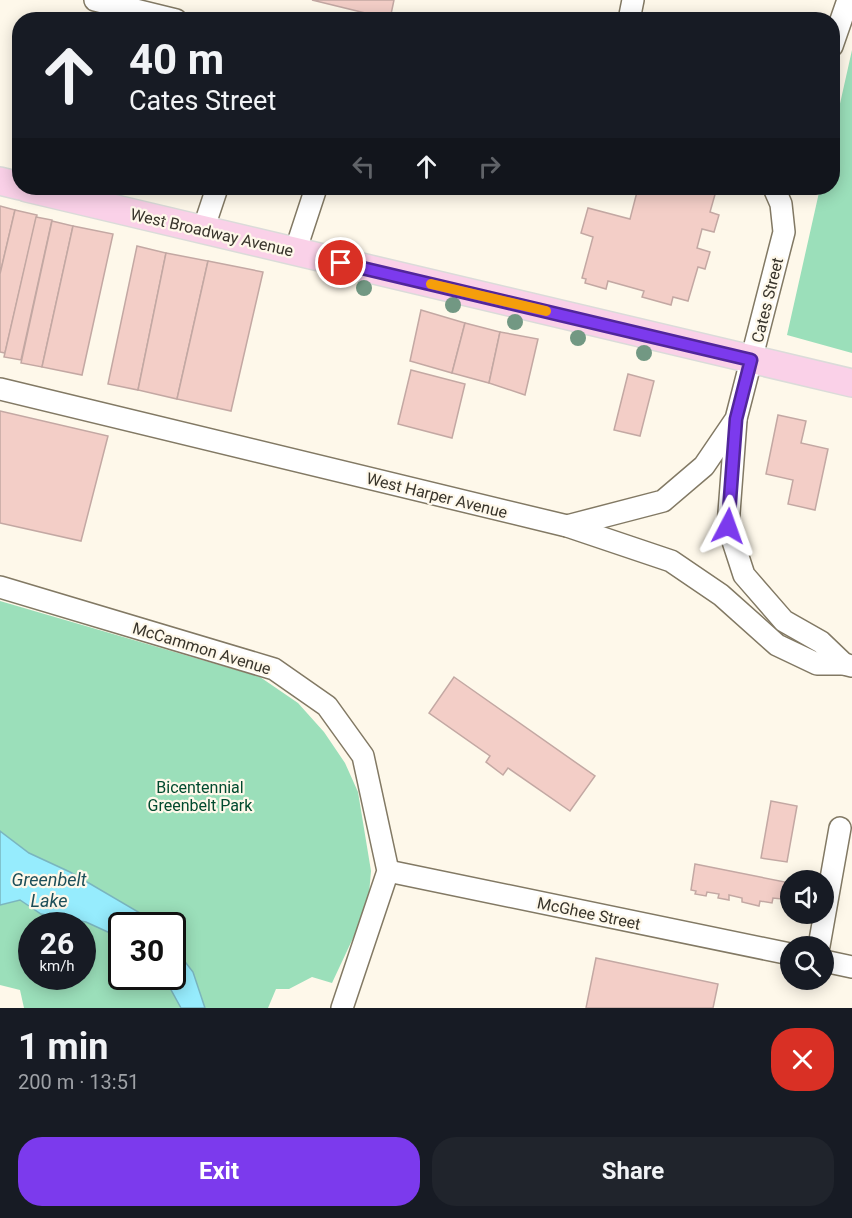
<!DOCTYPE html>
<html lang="en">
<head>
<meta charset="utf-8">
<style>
	:root { --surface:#171b24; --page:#20242c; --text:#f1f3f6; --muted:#9ea1a6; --accent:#7c3aed }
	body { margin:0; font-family:Roboto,sans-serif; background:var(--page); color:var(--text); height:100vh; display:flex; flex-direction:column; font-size:22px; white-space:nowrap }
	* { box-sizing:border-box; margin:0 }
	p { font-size:20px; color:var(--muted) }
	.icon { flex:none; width:33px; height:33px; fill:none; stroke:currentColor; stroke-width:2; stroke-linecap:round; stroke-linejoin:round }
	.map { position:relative; height:1008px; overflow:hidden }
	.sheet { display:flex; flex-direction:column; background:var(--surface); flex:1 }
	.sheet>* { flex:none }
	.hud { position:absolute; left:12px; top:12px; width:828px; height:183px; border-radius:24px; box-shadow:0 3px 15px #0003; background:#171b24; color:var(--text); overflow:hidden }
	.buttons { position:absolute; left:780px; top:870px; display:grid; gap:12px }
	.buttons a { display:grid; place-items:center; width:54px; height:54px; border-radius:50%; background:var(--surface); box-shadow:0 3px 15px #0003; font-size:30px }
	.speed { position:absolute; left:18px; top:912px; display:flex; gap:12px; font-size:30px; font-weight:700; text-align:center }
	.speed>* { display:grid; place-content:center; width:78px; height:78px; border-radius:50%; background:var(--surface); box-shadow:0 3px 15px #0003; line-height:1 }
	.speed small { font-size:15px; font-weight:400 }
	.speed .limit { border:3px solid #111; border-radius:9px; background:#fff; color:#111 }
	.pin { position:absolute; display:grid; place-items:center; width:51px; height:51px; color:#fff; margin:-26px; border:3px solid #fff; border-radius:50%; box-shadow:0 2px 6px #0007 }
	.me { position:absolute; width:66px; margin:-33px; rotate:4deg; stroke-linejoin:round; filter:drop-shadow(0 0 4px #0008) }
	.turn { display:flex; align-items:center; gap:21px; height:126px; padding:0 18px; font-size:27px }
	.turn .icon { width:78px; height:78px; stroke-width:2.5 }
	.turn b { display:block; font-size:42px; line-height:51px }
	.lanes { display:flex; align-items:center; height:57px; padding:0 18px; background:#0003; justify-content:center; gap:30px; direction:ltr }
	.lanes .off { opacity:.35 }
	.round { display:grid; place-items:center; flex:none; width:63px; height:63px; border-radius:24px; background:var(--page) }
	.overview { display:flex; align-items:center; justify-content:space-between; height:102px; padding:0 18px }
	h1 { font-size:36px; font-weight:700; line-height:45px }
	.button { display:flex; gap:12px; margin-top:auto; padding:12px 18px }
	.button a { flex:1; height:69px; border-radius:24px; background:var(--accent); color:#fff; font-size:24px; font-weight:700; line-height:69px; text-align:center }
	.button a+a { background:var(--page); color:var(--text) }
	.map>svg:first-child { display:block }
	.green { fill:#9bdfba; fill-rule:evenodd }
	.water { fill:#96ecfd; stroke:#7ab5be; stroke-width:1.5 }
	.building { fill:#f3cec7; stroke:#c3a8a3; stroke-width:1.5 }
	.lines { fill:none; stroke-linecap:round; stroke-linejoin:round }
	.minor-casing { stroke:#827964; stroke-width:24 }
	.major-casing { stroke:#dbdbd9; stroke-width:30 }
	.minor { stroke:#fff; stroke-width:21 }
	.major { stroke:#fad1e8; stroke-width:27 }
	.tree { fill:#729883 }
	.route-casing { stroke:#51269a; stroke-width:15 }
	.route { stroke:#7c3aed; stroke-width:10 }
	.slow { stroke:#f59e0b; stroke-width:10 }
	.labels { text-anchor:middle; stroke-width:4.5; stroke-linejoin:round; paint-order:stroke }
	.street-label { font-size:16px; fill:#39352c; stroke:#fef8ea }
	.park-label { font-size:16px; fill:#004a2e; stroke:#fef8ea }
	.water-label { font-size:18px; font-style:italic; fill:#1d4f59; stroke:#fef8ea }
</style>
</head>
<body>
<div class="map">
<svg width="852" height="1008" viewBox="0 0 852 1008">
	<rect width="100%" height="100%" fill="#fef8ea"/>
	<g class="green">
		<path d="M 852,50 L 852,353 L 787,335 L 820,188 L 832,188 L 833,135 Z"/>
		<path d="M 0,601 L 260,677 L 298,703 L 324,732 L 345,763 L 358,792 L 371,871 L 368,906 L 332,983 L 312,977 L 289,989 L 276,989 L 268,1008 L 205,1008 L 193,972 L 173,946 L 172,926 L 156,925 L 151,920 L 70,872 L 29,853 L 0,831 Z"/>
		<path d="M 20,900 L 41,914 L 86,922 L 121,938 L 122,976 L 164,977 L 181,1008 L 24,1008 L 20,990 L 0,985 L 0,905 ZM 32,926 L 82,926 L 82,976 L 32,976 Z"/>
	</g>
	<g class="water">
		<path d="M 0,831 L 29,853 L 70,872 L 152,920 L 156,925 L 122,926 L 121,938 L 86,922 L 41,914 L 20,900 L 0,905 Z"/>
		<path d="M 173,946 L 193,972 L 205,1008 L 181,1008 L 164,977 L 172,976 Z"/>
	</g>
	<g class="building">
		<path d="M 312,0 L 394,0 L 390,19 Z"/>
		<path d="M 638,188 L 660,191 L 661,188 L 703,188 L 716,191 L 710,212 L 719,215 L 714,232 L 702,229 L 697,248 L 710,252 L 705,269 L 698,267 L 688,301 L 673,297 L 671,305 L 642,297 L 644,291 L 608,281 L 606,289 L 585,283 L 586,279 L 582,278 L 593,237 L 581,233 L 588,208 L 630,219 Z"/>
		<path d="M 0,206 L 15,210 L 0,274 Z"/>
		<path d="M 15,210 L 37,215 L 5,353 L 0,352 L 0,274 Z"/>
		<path d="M 36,217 L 52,220 L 21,360 L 4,357 Z"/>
		<path d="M 52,221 L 73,226 L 42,367 L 21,363 Z"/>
		<path d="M 73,226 L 113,234 L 82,375 L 42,367 Z"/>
		<path d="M 137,246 L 166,253 L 138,390 L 108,384 Z"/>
		<path d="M 166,253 L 208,261 L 177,399 L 138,390 Z"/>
		<path d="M 208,261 L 263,272 L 231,411 L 177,399 Z"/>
		<path d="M 421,310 L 465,323 L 452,373 L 410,361 Z"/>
		<path d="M 465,323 L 500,332 L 489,383 L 452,373 Z"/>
		<path d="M 500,332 L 538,339 L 525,395 L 489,383 Z"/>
		<path d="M 411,370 L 465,384 L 452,438 L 398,424 Z"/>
		<path d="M 628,374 L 654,381 L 640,436 L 614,430 Z"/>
		<path d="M 0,411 L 108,436 L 81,541 L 0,523 Z"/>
		<path d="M 778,415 L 806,421 L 801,443 L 828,449 L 815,510 L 788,504 L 793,480 L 766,474 Z"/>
		<path d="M 454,677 L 595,776 L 570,811 L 508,768 L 503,775 L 486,762 L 490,756 L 429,713 Z"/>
		<path d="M 771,801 L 797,806 L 787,862 L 761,858 Z"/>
		<path d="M 695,864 L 785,882 L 782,899 L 773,898 L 772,903 L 760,901 L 759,906 L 742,902 L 742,898 L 729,895 L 729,900 L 718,898 L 719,894 L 707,892 L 706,896 L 695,894 L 696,891 L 691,890 Z"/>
		<path d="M 596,958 L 718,984 L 713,1008 L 586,1008 Z"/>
	</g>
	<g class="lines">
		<defs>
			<g id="minor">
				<path d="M 95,0 L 176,20"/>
				<path d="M 629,20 L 633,0"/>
				<path d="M 832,46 L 848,0"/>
				<path d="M 203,230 L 217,188"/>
				<path d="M 295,252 L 316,188"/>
				<path d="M 0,389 L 567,526 L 671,561 L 721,595 L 777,645 L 817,664 L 844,664 L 852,666"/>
				<path d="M 736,420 L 728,526 L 744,575 L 784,621 L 821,642 L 844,664"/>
				<path d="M 567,526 L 663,501 L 704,466 L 736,419 L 784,232 L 781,204 L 774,188"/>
				<path d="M 0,587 L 274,669 L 327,706 L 363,756 L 388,871 L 342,1008"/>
				<path d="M 388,871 L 790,954"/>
				<path d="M 819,946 L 840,828"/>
				<path d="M 824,961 L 852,967"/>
			</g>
			<g id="major">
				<path d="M 0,181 L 20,186"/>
				<path d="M 27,188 L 852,383"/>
			</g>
		</defs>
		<use href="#minor" class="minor-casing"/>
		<use href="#major" class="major-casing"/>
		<use href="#minor" class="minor"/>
		<use href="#major" class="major"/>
	</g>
	<g class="tree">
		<circle cx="364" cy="288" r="8"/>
		<circle cx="453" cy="305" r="8"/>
		<circle cx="515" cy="322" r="8"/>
		<circle cx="578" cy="338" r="8"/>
		<circle cx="644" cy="353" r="8"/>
	</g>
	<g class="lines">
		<defs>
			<path id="route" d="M 341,263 L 751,360 L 736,419 L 728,526"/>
		</defs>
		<use href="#route" class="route-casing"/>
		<use href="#route" class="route"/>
		<path class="slow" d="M 431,284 L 546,311"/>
	</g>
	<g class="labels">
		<g class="street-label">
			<text transform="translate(212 232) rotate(13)" y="6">West Broadway Avenue</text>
			<text transform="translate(767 300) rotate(-76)" y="6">Cates Street</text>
			<text transform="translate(437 495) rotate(14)" y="6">West Harper Avenue</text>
			<text transform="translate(202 648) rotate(17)" y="6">McCammon Avenue</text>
			<text transform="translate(589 913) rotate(12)" y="6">McGhee Street</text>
		</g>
		<g class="park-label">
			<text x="200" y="793">Bicentennial<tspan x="200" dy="18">Greenbelt Park</tspan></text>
		</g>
		<g class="water-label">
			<text x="49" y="886">Greenbelt<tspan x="49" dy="21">Lake</tspan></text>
		</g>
	</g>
</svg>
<div class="buttons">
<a><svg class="icon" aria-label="sound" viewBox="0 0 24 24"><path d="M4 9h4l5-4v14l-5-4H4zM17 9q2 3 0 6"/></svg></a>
<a><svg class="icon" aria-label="search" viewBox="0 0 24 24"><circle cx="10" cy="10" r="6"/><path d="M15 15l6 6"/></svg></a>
</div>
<div class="speed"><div>26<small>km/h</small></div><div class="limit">30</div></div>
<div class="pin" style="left:341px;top:263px;background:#d93025"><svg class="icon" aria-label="arrive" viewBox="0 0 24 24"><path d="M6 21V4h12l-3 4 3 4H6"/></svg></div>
<svg class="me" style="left:728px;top:526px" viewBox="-20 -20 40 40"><path d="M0-17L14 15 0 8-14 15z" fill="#7c3aed" stroke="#fff" stroke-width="4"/></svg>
<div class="hud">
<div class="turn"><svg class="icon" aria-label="ahead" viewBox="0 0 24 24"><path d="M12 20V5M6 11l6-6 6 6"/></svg><div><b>40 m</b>Cates Street</div></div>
<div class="lanes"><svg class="icon off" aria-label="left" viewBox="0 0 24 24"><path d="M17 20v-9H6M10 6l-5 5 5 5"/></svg><svg class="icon" aria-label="ahead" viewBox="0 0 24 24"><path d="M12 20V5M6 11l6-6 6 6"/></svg><svg class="icon off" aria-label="right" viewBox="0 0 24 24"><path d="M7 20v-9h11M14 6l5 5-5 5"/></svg></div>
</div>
</div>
<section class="sheet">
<div class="overview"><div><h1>1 min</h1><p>200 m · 13:51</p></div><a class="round" style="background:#d93025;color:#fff"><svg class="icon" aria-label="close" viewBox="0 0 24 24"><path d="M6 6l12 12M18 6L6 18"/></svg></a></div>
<div class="button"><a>Exit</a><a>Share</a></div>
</section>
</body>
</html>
